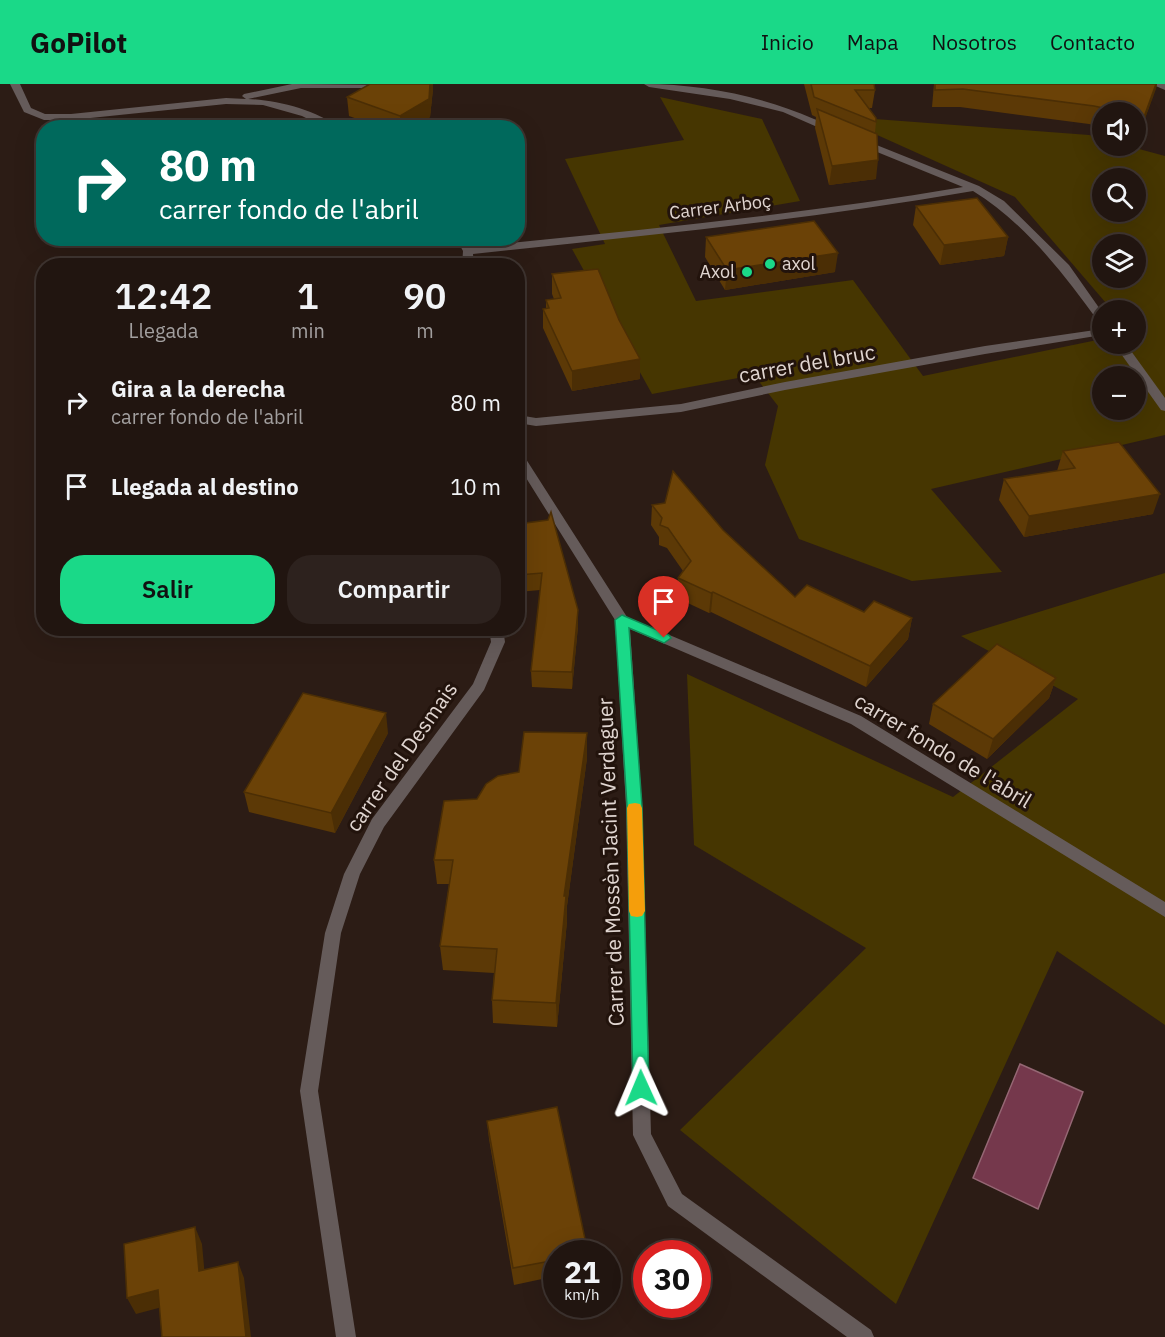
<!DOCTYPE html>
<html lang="es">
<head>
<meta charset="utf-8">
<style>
	:root { --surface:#211510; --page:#2d221e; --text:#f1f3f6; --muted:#a29f9f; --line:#3e3430; --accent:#1ad988 }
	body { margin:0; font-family:"IBM Plex Sans",sans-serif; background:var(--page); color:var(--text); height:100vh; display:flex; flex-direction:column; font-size:22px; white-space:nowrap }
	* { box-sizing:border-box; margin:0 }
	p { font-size:20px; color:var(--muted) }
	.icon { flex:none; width:33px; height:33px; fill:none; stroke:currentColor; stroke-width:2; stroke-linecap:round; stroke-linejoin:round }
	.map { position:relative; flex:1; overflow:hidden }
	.panel { position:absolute; left:36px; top:174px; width:489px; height:378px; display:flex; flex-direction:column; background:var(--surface); border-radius:24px; box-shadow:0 6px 24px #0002,0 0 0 2px var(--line) }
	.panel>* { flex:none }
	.guide { position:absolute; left:36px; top:36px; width:489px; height:126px; border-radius:24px; box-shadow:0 6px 24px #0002,0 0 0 2px var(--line); background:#00695c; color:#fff; overflow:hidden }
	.buttons { position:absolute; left:1092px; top:18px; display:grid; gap:12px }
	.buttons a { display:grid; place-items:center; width:54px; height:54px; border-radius:50%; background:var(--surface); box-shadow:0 6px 24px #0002,0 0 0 2px var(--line); font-size:30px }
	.speed { position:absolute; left:543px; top:1156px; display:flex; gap:12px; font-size:30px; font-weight:700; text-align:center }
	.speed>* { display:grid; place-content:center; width:78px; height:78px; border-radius:50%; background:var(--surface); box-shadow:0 6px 24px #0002,0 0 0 2px var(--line); line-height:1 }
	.speed small { font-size:15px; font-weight:400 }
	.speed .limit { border:9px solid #d22; background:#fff; color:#111 }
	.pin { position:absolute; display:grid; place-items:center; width:51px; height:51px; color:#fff; margin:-62px -26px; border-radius:50% 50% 50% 0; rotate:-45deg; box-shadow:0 0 6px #0007 }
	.pin .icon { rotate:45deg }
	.me { position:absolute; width:66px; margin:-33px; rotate:359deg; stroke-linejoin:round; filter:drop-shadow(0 0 4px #0008) }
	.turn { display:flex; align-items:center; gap:21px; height:126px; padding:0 24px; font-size:27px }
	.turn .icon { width:78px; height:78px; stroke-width:2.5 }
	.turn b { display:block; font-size:42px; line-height:51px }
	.eta { display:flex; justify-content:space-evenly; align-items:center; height:102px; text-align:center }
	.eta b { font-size:36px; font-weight:600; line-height:42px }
	.primary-button { display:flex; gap:12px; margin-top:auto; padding:12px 24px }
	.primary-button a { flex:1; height:69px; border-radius:24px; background:var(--accent); color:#111; font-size:24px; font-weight:600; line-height:69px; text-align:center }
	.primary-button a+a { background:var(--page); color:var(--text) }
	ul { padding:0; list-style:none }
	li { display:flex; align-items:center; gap:18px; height:84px; padding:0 24px }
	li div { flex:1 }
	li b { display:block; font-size:22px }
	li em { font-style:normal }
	header { display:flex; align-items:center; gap:36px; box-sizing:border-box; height:84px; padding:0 30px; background:var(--accent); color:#111 }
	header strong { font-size:28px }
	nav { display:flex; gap:33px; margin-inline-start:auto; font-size:21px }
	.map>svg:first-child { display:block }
	.green { fill:#463601; fill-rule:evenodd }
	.water { fill:#75384c; stroke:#956774; stroke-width:1.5 }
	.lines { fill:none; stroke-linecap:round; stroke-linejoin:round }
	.minor { fill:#655b5a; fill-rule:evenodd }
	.wall { fill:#5c3906 }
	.shaded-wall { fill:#4b2e05 }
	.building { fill:#6b4207; stroke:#4b2e05; stroke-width:1.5 }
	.route { fill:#1ad988; stroke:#118d58; stroke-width:1.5 }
	.slow { fill:#f59e0b }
	.poi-dot { fill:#1ad988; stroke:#22130c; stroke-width:2 }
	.labels { text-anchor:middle; stroke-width:6; stroke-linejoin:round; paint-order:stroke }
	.far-street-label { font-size:18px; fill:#e1d6d1; stroke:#22130c }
	.far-poi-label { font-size:18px; fill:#e1d6d1; stroke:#22130c; text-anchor:start }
	.street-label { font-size:21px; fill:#e1d6d1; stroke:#22130c }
</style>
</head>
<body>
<header>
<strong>GoPilot</strong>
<nav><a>Inicio</a><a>Mapa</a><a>Nosotros</a><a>Contacto</a></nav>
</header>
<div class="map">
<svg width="1165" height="1253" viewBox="0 0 1165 1253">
	<rect width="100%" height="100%" fill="#2c1c15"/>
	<g class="green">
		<path d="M 660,13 L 762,35 L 800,117 L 659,141 L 696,217 L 853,196 L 923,292 L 1102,255 L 1102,260 L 1136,260 L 1136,226 L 1112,226 L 1015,113 L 835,32 L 1089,51 L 1102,54 L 1102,62 L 1128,62 L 1165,72 L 1165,351 L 931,405 L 1002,488 L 912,497 L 799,455 L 765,381 L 778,322 L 754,291 L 652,310 L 572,165 L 605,160 L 565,75 L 684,56 ZM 1102,94 L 1136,94 L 1136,128 L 1102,128 ZM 1102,160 L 1136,160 L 1136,194 L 1102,194 ZM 1102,292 L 1136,292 L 1136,326 L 1102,326 Z"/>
		<path d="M 1165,489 L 1165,941 L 1057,867 L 896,1220 L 680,1046 L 866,864 L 694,761 L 687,590 L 953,713 L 1078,615 L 961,552 Z"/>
	</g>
	<path class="water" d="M 1020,980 L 1083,1008 L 1038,1125 L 973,1094 Z"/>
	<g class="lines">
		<g class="minor">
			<path d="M 10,0 L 20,0 L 31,24 L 45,30 L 71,30 L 226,14 L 246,15 L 242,12 L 244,10 L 292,0 L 392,1 L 387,4 L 301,4 L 248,15 C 277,16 316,26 340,44 L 326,44 L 302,32 L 263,21 L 226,20 L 71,36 L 44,36 L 24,28 Z"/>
			<path d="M 644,0 C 701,0 762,12 814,35 C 823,38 832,41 839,47 L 831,49 L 783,28 L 730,15 L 649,3 Z"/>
			<path d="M 1151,0 L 1165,0 L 1165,6 Z"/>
			<path d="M 859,54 L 979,102 L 1004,117 L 1069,181 L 1102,228 L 1102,238 L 1098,237 C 1063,189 1025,139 973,107 C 808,136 640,152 473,170 L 474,182 L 462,182 L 463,167 L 456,154 L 467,154 L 471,163 C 636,146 800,131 963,103 L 855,59 L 854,57 Z"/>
			<path d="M 1102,245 L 1102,251 L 985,270 L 785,306 L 681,328 L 536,342 L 518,339 L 518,331 L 536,334 L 681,320 L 785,298 L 985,262 Z"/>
			<path d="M 1114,260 L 1126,260 L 1165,314 L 1165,327 L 1161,326 Z"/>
			<path d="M 518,368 L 524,372 L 627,533 L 861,632 L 1165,818 L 1165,833 L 851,640 L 630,545 L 642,722 L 651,1050 L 682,1110 L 871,1246 L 874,1253 L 847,1253 L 668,1122 L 633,1051 L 626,722 L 615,536 L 518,381 Z"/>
			<path d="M 489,544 L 503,544 L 505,558 L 484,606 L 384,743 L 360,790 L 341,849 L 318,1007 L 356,1253 L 336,1253 L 300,1007 L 325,849 L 344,790 L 372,735 L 473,600 L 491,558 Z"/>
		</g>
	</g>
	<g class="wall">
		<path d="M 370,0 L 433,0 L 433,5 L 430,33 L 413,44 L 382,44 L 349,32 L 347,13 Z"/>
		<path d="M 804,0 L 874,0 L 875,6 L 872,24 L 869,24 L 876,38 L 875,49 L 876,95 L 829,101 L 815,44 L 816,33 L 812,31 Z"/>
		<path d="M 934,0 L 1157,0 L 1139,51 L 1136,50 L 1136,28 L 1102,28 L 1102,43 L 1089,40 L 960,23 L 932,23 Z"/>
		<path d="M 916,122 L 1008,153 L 1004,172 L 940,181 L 913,141 Z"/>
		<path d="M 706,153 L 835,188 L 725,206 L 705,173 Z"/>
		<path d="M 552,190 L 640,295 L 572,307 L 543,244 L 543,225 L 546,224 L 546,216 L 554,215 L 552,210 Z"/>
		<path d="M 1063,367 L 1153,430 L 1024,453 L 999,416 L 1004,395 L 1057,387 Z"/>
		<path d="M 652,421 L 723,446 L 795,513 L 864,528 L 912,534 L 908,555 L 866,603 L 711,528 L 709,529 L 677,514 L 678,494 L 683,487 L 667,464 L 659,461 L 659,453 L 651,441 Z"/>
		<path d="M 518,440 L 578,526 L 578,542 L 572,605 L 532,603 L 531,587 L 540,506 L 518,508 Z"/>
		<path d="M 1056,594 L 1049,614 L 987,675 L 929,640 L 933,620 Z"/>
		<path d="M 388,649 L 335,749 L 249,728 L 244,708 Z"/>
		<path d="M 587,649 L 587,674 L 567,822 L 567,837 L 557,943 L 493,939 L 492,916 L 494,889 L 443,886 L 440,862 L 449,800 L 437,800 L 434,776 L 519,688 Z"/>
		<path d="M 557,1023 L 588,1170 L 556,1170 L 556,1192 L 514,1201 L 489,1055 L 487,1037 Z"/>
	</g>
	<g class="shaded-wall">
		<path d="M 430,0 L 433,0 L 433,5 L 430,33 L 413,44 L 401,44 L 400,32 Z"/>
		<path d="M 1156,0 L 1157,0 L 1156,5 L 1139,51 L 1144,33 Z"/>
		<path d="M 878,76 L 876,95 L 829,101 L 832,82 Z"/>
		<path d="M 1008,153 L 1004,172 L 940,181 L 944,161 Z"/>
		<path d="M 838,169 L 835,188 L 725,206 L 727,186 Z"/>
		<path d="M 640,275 L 640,295 L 572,307 L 572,287 Z"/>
		<path d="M 1160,410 L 1153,430 L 1024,453 L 1029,432 Z"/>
		<path d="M 713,508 L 711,528 L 709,529 L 711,509 Z"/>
		<path d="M 578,526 L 578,542 L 572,605 L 572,588 Z"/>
		<path d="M 912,534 L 908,555 L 866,603 L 870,582 Z"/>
		<path d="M 1056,594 L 1049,614 L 987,675 L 993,655 Z"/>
		<path d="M 386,629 L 388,649 L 335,749 L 331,729 Z"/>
		<path d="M 587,649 L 587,674 L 567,822 L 567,837 L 557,943 L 556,919 L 564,812 Z"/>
		<path d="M 195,1143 L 202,1160 L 206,1204 L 199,1187 Z"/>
		<path d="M 238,1178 L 244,1194 L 251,1253 L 246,1253 Z"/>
		<path d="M 158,1206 L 166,1222 L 136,1230 L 127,1214 Z"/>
	</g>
	<g class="building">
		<path d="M 370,0 L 430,0 L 429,15 L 400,32 L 347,13 Z"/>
		<path d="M 811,0 L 874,0 L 875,6 L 855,6 L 876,34 L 876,38 L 814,13 Z"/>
		<path d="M 935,0 L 1156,0 L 1144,33 L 1136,32 L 1136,28 L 1122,28 L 1094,22 L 963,5 L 935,6 Z"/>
		<path d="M 817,25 L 877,50 L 878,76 L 832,82 Z"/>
		<path d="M 977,114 L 1008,153 L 944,161 L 916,122 Z"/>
		<path d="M 814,137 L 838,169 L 727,186 L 706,153 Z"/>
		<path d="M 598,185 L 619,236 L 640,275 L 572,287 L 543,225 L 549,224 L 546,216 L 561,214 L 552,190 Z"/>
		<path d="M 1119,358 L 1160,410 L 1029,432 L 1004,395 L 1075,384 L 1063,367 Z"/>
		<path d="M 673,387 L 723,446 L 795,513 L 807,501 L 864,528 L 874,517 L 912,534 L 870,582 L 713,508 L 711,509 L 678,494 L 691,477 L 668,444 L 660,441 L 662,434 L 652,421 L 665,419 Z"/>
		<path d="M 551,428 L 578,526 L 572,588 L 531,587 L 542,489 L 518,491 L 518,440 L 548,436 Z"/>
		<path d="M 997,560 L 1056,594 L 993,655 L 933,620 Z"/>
		<path d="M 303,609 L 386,629 L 331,729 L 244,708 Z"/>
		<path d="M 524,648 L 587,649 L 564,812 L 566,812 L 556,919 L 492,916 L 497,865 L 440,862 L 453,776 L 434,776 L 444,717 L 477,715 L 486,700 L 498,692 L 519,688 Z"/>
		<path d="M 557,1023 L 588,1169 L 556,1170 L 556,1176 L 513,1184 L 487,1037 Z"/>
		<path d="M 195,1143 L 199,1187 L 238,1178 L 246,1253 L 162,1253 L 158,1206 L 127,1214 L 124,1160 Z"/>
	</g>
	<path class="route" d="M 622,531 L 669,551 L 671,554 L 664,559 L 629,544 L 642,722 L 649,1004 L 647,1009 L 641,1011 L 635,1009 L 633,1004 L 627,722 L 615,536 Z"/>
	<path class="slow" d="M 635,719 L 640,720 L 642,724 L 645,827 L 642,832 L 637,833 L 631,832 L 629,827 L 627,724 L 629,720 Z"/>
	<g class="poi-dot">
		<circle cx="770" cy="180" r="6"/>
		<circle cx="747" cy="188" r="6"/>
	</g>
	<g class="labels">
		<g class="far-street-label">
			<text transform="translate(720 123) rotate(-7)" y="6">Carrer Arboç</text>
		</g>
		<g class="far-poi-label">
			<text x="782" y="186">axol</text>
			<text x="735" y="194" text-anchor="end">Axol</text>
		</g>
		<g class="street-label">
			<text transform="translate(807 280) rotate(-10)" y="7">carrer del bruc</text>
			<text transform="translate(943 667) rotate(31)" y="7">carrer fondo de l'abril</text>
			<text transform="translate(402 673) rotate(-55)" y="7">carrer del Desmais</text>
			<text transform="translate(611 778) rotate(-92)" y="7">Carrer de Mossèn Jacint Verdaguer</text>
		</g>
	</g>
</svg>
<div class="buttons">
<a><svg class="icon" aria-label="sound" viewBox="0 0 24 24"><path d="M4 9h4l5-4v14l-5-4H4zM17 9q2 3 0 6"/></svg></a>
<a><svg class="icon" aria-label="search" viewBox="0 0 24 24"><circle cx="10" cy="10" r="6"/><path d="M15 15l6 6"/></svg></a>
<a><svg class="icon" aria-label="layers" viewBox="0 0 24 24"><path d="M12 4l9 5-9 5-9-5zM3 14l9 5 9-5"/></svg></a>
<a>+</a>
<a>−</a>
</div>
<div class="speed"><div>21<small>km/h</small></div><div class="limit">30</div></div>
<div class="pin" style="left:664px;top:554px;background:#d93025"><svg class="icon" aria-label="arrive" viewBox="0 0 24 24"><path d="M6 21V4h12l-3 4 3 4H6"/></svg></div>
<svg class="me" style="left:641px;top:1004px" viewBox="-20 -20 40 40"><path d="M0-17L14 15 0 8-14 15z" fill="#1ad988" stroke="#fff" stroke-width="4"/></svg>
<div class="guide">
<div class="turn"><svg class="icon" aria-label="right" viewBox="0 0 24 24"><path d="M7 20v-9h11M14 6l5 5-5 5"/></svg><div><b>80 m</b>carrer fondo de l'abril</div></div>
</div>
<section class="panel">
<div class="eta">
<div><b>12:42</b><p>Llegada</p></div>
<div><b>1</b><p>min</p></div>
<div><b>90</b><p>m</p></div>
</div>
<ul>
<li><svg class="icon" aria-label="right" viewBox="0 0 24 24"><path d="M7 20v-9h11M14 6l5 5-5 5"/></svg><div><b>Gira a la derecha</b><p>carrer fondo de l'abril</p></div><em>80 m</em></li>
<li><svg class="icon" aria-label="arrive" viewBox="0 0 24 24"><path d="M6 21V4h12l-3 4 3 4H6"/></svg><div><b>Llegada al destino</b></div><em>10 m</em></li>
</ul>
<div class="primary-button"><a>Salir</a><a>Compartir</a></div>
</section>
</div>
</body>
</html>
